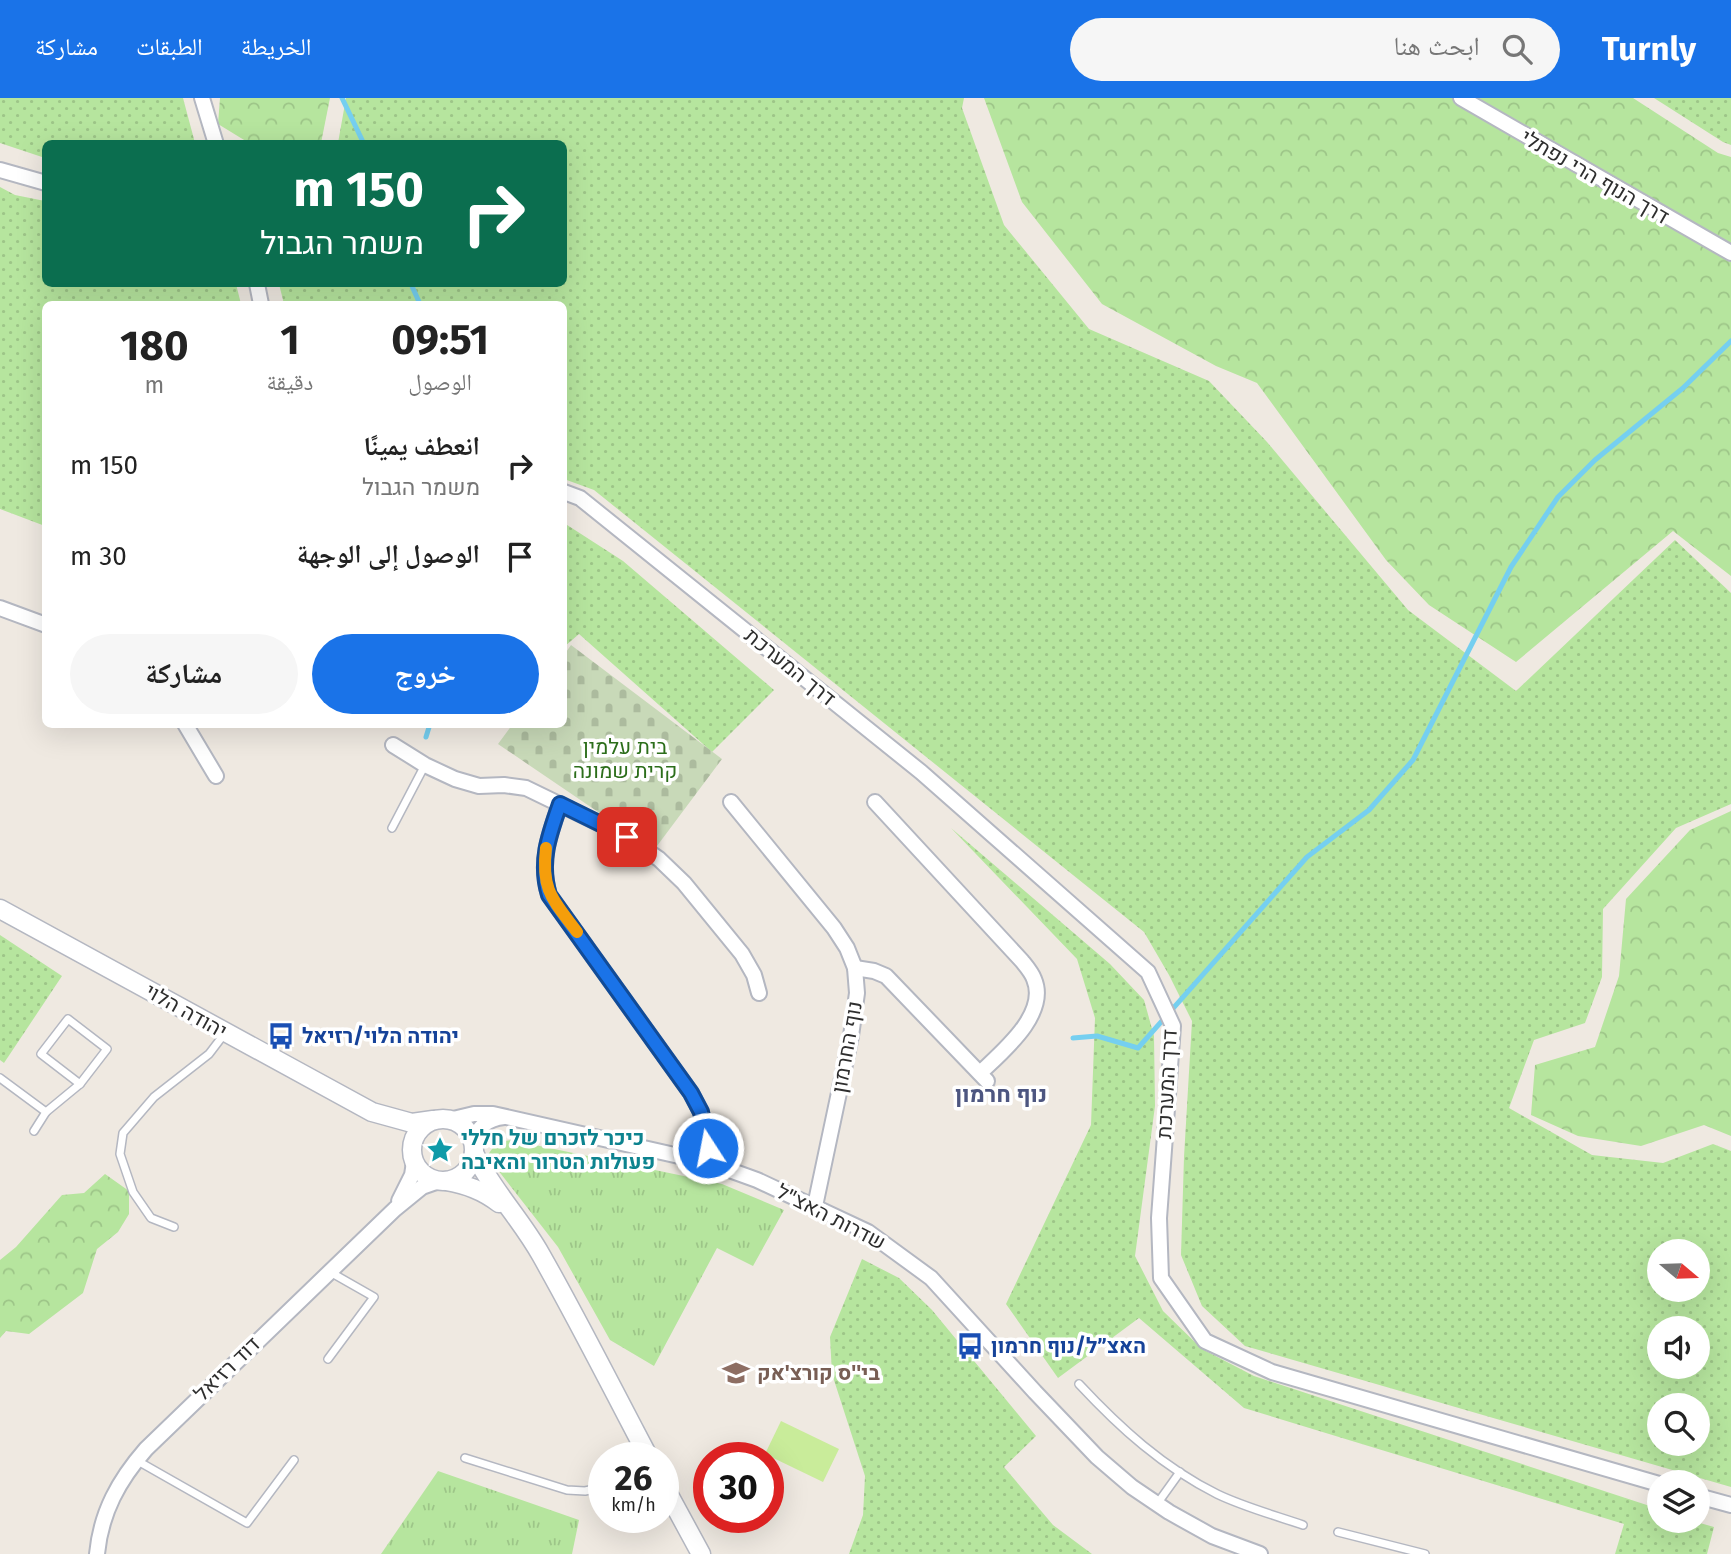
<!DOCTYPE html>
<html lang="ar">
<head>
<meta charset="utf-8">
<style>
	:root { --surface:#fff; --page:#f6f6f6; --text:#222; --muted:#767676; --accent:#1a73e8 }
	body { margin:0; font-family:"Fira Sans","Noto Naskh Arabic",Heebo,sans-serif; background:var(--page); color:var(--text); direction:rtl; height:100vh; display:flex; flex-direction:column; font-size:26px; white-space:nowrap }
	* { box-sizing:border-box; margin:0 }
	p { font-size:23px; color:var(--muted) }
	.icon { flex:none; width:38px; height:38px; fill:none; stroke:currentColor; stroke-width:2; stroke-linecap:round; stroke-linejoin:round }
	.map { position:relative; flex:1; overflow:hidden; direction:ltr }
	.details { position:absolute; left:42px; top:203px; width:525px; height:427px; display:flex; flex-direction:column; background:var(--surface); border-radius:10px; box-shadow:0 7px 28px #0002; direction:rtl }
	.details>* { flex:none }
	.hud { position:absolute; left:42px; top:42px; width:525px; height:147px; border-radius:10px; box-shadow:0 7px 28px #0002; direction:rtl; background:#0b6e4f; color:#fff; overflow:hidden }
	.needle { width:46px; rotate:109deg }
	.controls { position:absolute; left:1647px; top:1141px; display:grid; gap:14px }
	.controls a { display:grid; place-items:center; width:63px; height:63px; border-radius:50%; background:var(--surface); box-shadow:0 7px 28px #0002; font-size:35px }
	.speed { position:absolute; left:588px; top:1344px; display:flex; gap:14px; font-size:35px; font-weight:700; text-align:center }
	.speed>* { display:grid; place-content:center; width:91px; height:91px; border-radius:50%; background:var(--surface); box-shadow:0 7px 28px #0002; line-height:1 }
	.speed small { font-size:18px; font-weight:400 }
	.speed .limit { border:10px solid #d22; background:#fff; color:#111 }
	.pin { position:absolute; display:grid; place-items:center; width:60px; height:60px; color:#fff; margin:-30px; border-radius:14px; box-shadow:0 4px 10px #0006 }
	.me { position:absolute; width:77px; margin:-38px; rotate:349deg; stroke-linejoin:round; filter:drop-shadow(0 0 5px #0008) }
	.turn { display:flex; align-items:center; gap:24px; height:147px; padding:0 28px; font-size:32px }
	.turn .icon { width:91px; height:91px; stroke-width:2.5 }
	.turn b { display:block; font-size:49px; line-height:60px }
	.eta { display:flex; justify-content:space-evenly; align-items:center; height:119px; text-align:center }
	.eta b { font-size:42px; font-weight:700; line-height:49px }
	.cta { display:flex; gap:14px; margin-top:auto; padding:14px 28px }
	.cta a { flex:1; height:80px; border-radius:42px; background:var(--accent); color:#fff; font-size:28px; font-weight:700; line-height:80px; text-align:center }
	.cta a+a { background:var(--page); color:var(--text) }
	ul { padding:0; list-style:none }
	li { display:flex; align-items:center; gap:21px; height:91px; padding:0 28px }
	li div { flex:1 }
	li b { display:block; font-size:26px }
	li em { font-style:normal }
	header { display:flex; align-items:center; gap:42px; box-sizing:border-box; height:98px; padding:0 35px; background:var(--accent); color:#fff }
	header strong { font-size:33px }
	nav { display:flex; gap:38px; margin-inline-start:auto; font-size:24px }
	.search { width:490px; height:63px; background:var(--page); display:flex; align-items:center; gap:18px; box-sizing:border-box; padding:0 24px; border-radius:38px; color:var(--muted); font-size:26px }
	.map>svg:first-child { display:block }
	.grass { fill:url(#grass-dots); fill-rule:evenodd }
	.forest { fill:url(#forest-crowns) }
	.cemetery { fill:url(#cemetery-stones) }
	.park { fill:url(#park-tufts) }
	.pitch { fill:#c9ec9a }
	.lines { fill:none; stroke-linecap:round; stroke-linejoin:round }
	.stream { stroke:#75cff0; stroke-width:5 }
	.service-casing { stroke:#b4b7c1; stroke-width:10 }
	.minor-casing { stroke:#b4b7c1; stroke-width:18 }
	.tertiary-casing { stroke:#b4b7c1; stroke-width:21 }
	.service { stroke:#fff; stroke-width:7 }
	.minor { stroke:#fff; stroke-width:14 }
	.tertiary { stroke:#fff; stroke-width:18 }
	.route-casing { stroke:#114b97; stroke-width:18 }
	.route { stroke:#1a73e8; stroke-width:12 }
	.slow { stroke:#f59e0b; stroke-width:12 }
	.labels { text-anchor:middle; stroke-width:7; stroke-linejoin:round; paint-order:stroke }
	.street-label { font-size:21px; fill:#2e2e2e; stroke:#fff }
	.park-label { font-size:21px; fill:#2c6e1b; stroke:#fff }
	.transit-label { font-size:21px; font-weight:bold; fill:#164399; stroke:#fff; text-anchor:start }
	.culture-label { font-size:21px; font-weight:bold; fill:#0d838f; stroke:#fff; text-anchor:start }
	.education-label { font-size:21px; font-weight:bold; fill:#785e54; stroke:#fff; text-anchor:start }
	.neighbourhood-label { font-size:23px; font-weight:bold; fill:#4d5680; stroke:#fff }
</style>
</head>
<body>
<header>
<strong>Turnly</strong>
<div class="search"><svg class="icon" aria-label="search" viewBox="0 0 24 24"><circle cx="10" cy="10" r="6"/><path d="M15 15l6 6"/></svg>ابحث هنا</div>
<nav><a>الخريطة</a><a>الطبقات</a><a>مشاركة</a></nav>
</header>
<div class="map">
<svg width="1731" height="1456" viewBox="0 0 1731 1456">
	<defs>
		<pattern id="grass-dots" width="8" height="8" patternUnits="userSpaceOnUse" patternTransform="scale(1.75)"><rect width="8" height="8" fill="#b6e59e"/><path d="M2 2h.1M6 6h.1" fill="none" stroke="#9dc588" stroke-width="1.8" stroke-linecap="round"/></pattern>
		<pattern id="forest-crowns" width="20" height="18" patternUnits="userSpaceOnUse" patternTransform="scale(1.75)"><rect width="20" height="18" fill="#b6e59e"/><path d="M2 6a3 3 0 1 1 6 0M12 15a3 3 0 1 1 6 0" fill="none" stroke="#9dc588"/></pattern>
		<pattern id="cemetery-stones" width="16" height="16" patternUnits="userSpaceOnUse" patternTransform="scale(1.75)"><rect width="16" height="16" fill="#c8d9b8"/><path d="M2 7V4a2 2 0 0 1 4 0v3zM10 15v-3a2 2 0 0 1 4 0v3z" fill="#acbb9e"/></pattern>
		<pattern id="park-tufts" width="24" height="20" patternUnits="userSpaceOnUse" patternTransform="scale(1.75)"><rect width="24" height="20" fill="#b6e59e"/><path d="M3 7l-1-3M5 7V3M7 7l1-3M15 17l-1-3M17 17v-4M19 17l1-3" fill="none" stroke="#9dc588"/></pattern>
	</defs>
	<rect width="100%" height="100%" fill="#efe9e1"/>
	<g class="grass">
		<path d="M 0,0 L 183,0 L 195,45 L 46,46 L 45,60 L 0,45 Z"/>
		<path d="M 346,0 L 964,0 L 962,10 L 1004,127 L 1089,231 L 1209,283 L 1267,344 L 1408,512 L 1516,593 L 1675,442 L 1731,495 L 1731,706 L 1676,730 L 1603,811 L 1602,879 L 1585,925 L 1534,942 L 1509,1010 L 1592,1057 L 1663,1065 L 1713,1046 L 1731,1053 L 1731,1389 L 1245,1248 L 1202,1208 L 1181,1157 L 1184,1059 L 1192,923 L 1169,877 L 1144,834 L 594,392 L 564,381 L 564,206 L 284,206 L 279,186 L 564,186 L 564,46 L 338,45 ZM 1698,1153 L 1698,1192 L 1659,1192 L 1659,1153 ZM 1698,1230 L 1698,1269 L 1659,1269 L 1659,1230 ZM 1698,1307 L 1698,1346 L 1659,1346 L 1659,1307 Z"/>
		<path d="M 1654,0 L 1731,0 L 1731,47 L 1723,44 Z"/>
		<path d="M 0,89 L 15,97 L 45,103 L 46,186 L 236,186 L 241,206 L 46,206 L 45,428 L 0,411 Z"/>
		<path d="M 564,425 L 623,463 L 774,592 L 712,654 L 579,536 L 564,549 Z"/>
		<path d="M 951,730 L 1110,866 L 1144,902 L 1154,938 L 1155,1008 L 1135,1158 L 1163,1213 L 1202,1251 L 1254,1278 L 1659,1411 L 1659,1423 L 1693,1423 L 1714,1429 L 1707,1456 L 1615,1456 L 1624,1426 L 1244,1310 L 1139,1220 L 1058,1280 L 1006,1206 L 1091,1027 L 1095,920 L 1077,861 Z"/>
		<path d="M 0,837 L 62,878 L 4,965 L 0,962 Z"/>
		<path d="M 862,1161 L 899,1180 L 932,1212 L 1036,1338 L 1004,1369 L 1053,1427 L 1092,1456 L 849,1456 L 863,1417 L 865,1378 L 832,1276 L 830,1239 Z"/>
	</g>
	<g class="forest">
		<path d="M 220,0 L 330,0 L 321,45 L 249,45 L 218,26 Z"/>
		<path d="M 984,0 L 1633,0 L 1718,55 L 1731,59 L 1731,478 L 1673,433 L 1516,564 L 1429,507 L 1386,462 L 1257,285 L 1216,268 L 1102,206 L 1022,104 Z"/>
		<path d="M 1731,713 L 1731,1038 L 1704,1027 L 1641,1048 L 1578,1038 L 1531,1017 L 1535,967 L 1595,949 L 1619,878 L 1626,801 L 1690,732 Z"/>
		<path d="M 105,1076 L 129,1093 L 129,1116 L 118,1134 L 97,1151 L 83,1195 L 29,1236 L 6,1233 L 0,1240 L 0,1162 L 16,1149 L 62,1097 L 84,1095 Z"/>
	</g>
	<path class="cemetery" d="M 571,547 L 722,661 L 654,752 L 498,646 L 512,627 L 564,626 L 564,557 Z"/>
	<g class="park">
		<path d="M 511,1042 L 722,1086 L 784,1112 L 753,1168 L 717,1150 L 654,1268 L 610,1242 L 558,1149 L 487,1058 L 497,1044 Z"/>
		<path d="M 438,1373 L 579,1422 L 572,1456 L 381,1456 Z"/>
	</g>
	<path class="pitch" d="M 781,1323 L 839,1351 L 823,1384 L 765,1356 Z"/>
	<g class="lines">
		<g class="stream">
			<path d="M 342,0 L 364,46"/>
			<path d="M 411,186 L 420,206"/>
			<path d="M 426,639 L 430,626"/>
			<path d="M 1073,940 L 1097,938 L 1138,950 L 1307,759 L 1369,712 L 1413,662 L 1511,469 L 1558,399 L 1595,362 L 1683,290 L 1731,243"/>
		</g>
		<defs>
			<g id="service">
				<path d="M 392,730 L 425,667"/>
				<path d="M 68,921 L 107,951 L 80,986 L 41,956 Z"/>
				<path d="M 0,980 L 46,1014 L 34,1033"/>
				<path d="M 46,1014 L 80,986"/>
				<path d="M 174,1129 L 151,1120 L 133,1094 L 120,1056 L 123,1035 L 154,999 L 209,956 L 225,935"/>
				<path d="M 328,1261 L 374,1199 L 330,1174"/>
				<path d="M 1079,1286 C 1120,1330 1163,1369 1217,1396 C 1244,1409 1274,1417 1303,1427"/>
				<path d="M 465,1360 L 567,1392 L 585,1393 L 604,1389"/>
				<path d="M 136,1362 L 247,1425 L 294,1362"/>
				<path d="M 1157,1406 L 1180,1374"/>
				<path d="M 1338,1434 L 1425,1456"/>
			</g>
			<g id="minor">
				<path d="M 202,0 L 216,46"/>
				<path d="M 1461,0 L 1731,155"/>
				<path d="M 0,72 L 46,85"/>
				<path d="M 257,186 L 261,206"/>
				<path d="M 564,394 L 580,400 L 921,674 L 1148,874 L 1173,928 L 1159,1120 L 1161,1180 L 1205,1243 L 1272,1274 L 1659,1386"/>
				<path d="M 0,510 L 46,527"/>
				<path d="M 185,626 L 216,678"/>
				<path d="M 393,647 L 425,667 L 455,681 L 479,688 L 504,687 L 526,690 L 627,739 L 659,761 L 684,785 L 742,856 L 754,877 L 759,895"/>
				<path d="M 731,704 L 834,830 L 847,850 L 855,870 L 857,895 L 851,938 L 815,1108"/>
				<path d="M 875,704 L 1022,863 C 1026,868 1032,875 1034,881 C 1049,916 1002,954 980,975"/>
				<path d="M 560,706 C 549,737 539,765 549,797 L 691,995 L 701,1014 L 710,1065"/>
				<path d="M 855,870 L 874,873 L 886,878 L 987,983"/>
				<path d="M 449,1022 L 474,1016 L 493,1016 L 710,1065 L 757,1082 L 868,1134 L 931,1180 L 1035,1294 L 1097,1359 L 1132,1389 L 1169,1414 L 1212,1438 L 1260,1456"/>
				<path d="M 473,1045 C 477,1029 487,1021 504,1019"/>
				<path d="M 399,1103 L 412,1077 L 414,1064"/>
				<path d="M 1698,1398 L 1731,1407"/>
				<path d="M 97,1456 C 101,1414 119,1382 146,1351 L 395,1111 L 422,1089 L 439,1083"/>
			</g>
			<g id="tertiary">
				<path d="M 0,811 L 372,1014 L 412,1025 L 433,1022"/>
				<circle cx="443" cy="1052" r="31"/>
				<path d="M 474,1055 C 492,1092 521,1121 541,1157 C 579,1224 613,1292 649,1360"/>
				<path d="M 446,1083 C 467,1087 482,1092 499,1105"/>
				<path d="M 663,1386 L 701,1456"/>
			</g>
		</defs>
		<use href="#service" class="service-casing"/>
		<use href="#minor" class="minor-casing"/>
		<use href="#tertiary" class="tertiary-casing"/>
		<use href="#service" class="service"/>
		<use href="#minor" class="minor"/>
		<use href="#tertiary" class="tertiary"/>
	</g>
	<g class="lines">
		<defs>
			<path id="route" d="M 627,739 L 560,706 C 549,737 539,764 549,797 L 691,995 L 701,1014 L 708,1050"/>
		</defs>
		<use href="#route" class="route-casing"/>
		<use href="#route" class="route"/>
		<path class="slow" d="M 546,750 C 541,793 553,802 577,834"/>
	</g>
	<defs>
		<symbol id="bus-bare" viewBox="-9 -9 18 18"><path d="M-5-6H5V4H4V6H2V4H-2V6H-4V4H-5ZM-3.5-4V0h7V-4ZM-3.5 1.2v1.5H-2V1.2ZM2 1.2v1.5H3.5V1.2Z" fill="#1a4fb4" stroke="#fff" stroke-width="2.5" paint-order="stroke"/></symbol>
		<symbol id="sight-bare" viewBox="-9 -9 18 18"><path d="M0-6L1.8-2.2L6-1.7L2.9 1.2L3.7 5.4L0 3.3L-3.7 5.4L-2.9 1.2L-6-1.7L-1.8-2.2Z" fill="#0f9aa8" stroke="#fff" stroke-width="2.5" paint-order="stroke"/></symbol>
		<symbol id="school-bare" viewBox="-9 -9 18 18"><path d="M0-5L7-2L0 1L-7-2ZM-4 1L0 2.5L4 1V4Q0 6-4 4Z" fill="#8d6e63" stroke="#fff" stroke-width="2.5" paint-order="stroke"/></symbol>
	</defs>
	<g fill-rule="evenodd">
		<use href="#bus-bare" x="262" y="919" width="38" height="38"/>
		<use href="#sight-bare" x="421" y="1033" width="38" height="38"/>
		<use href="#bus-bare" x="951" y="1229" width="38" height="38"/>
		<use href="#school-bare" x="717" y="1256" width="38" height="38"/>
	</g>
	<g class="labels">
		<g class="street-label">
			<text transform="translate(1595 79) rotate(30)" y="7">דרך הנוף הרי נפתלי</text>
			<text transform="translate(790 569) rotate(39)" y="7">דרך המערכת</text>
			<text transform="translate(186 913) rotate(29)" y="7">יהודה הלוי</text>
			<text transform="translate(847 949) rotate(-80)" y="7">נוף החרמון</text>
			<text transform="translate(1167 986) rotate(-87)" y="7">דרך המערכת</text>
			<text transform="translate(831 1119) rotate(27)" y="7">שדרות האצ"ל</text>
			<text transform="translate(227 1271) rotate(-44)" y="7">דוד רזיאל</text>
		</g>
		<g class="park-label">
			<text x="625" y="656">בית עלמין<tspan x="625" dy="24">קרית שמונה</tspan></text>
		</g>
		<g class="transit-label">
			<text x="302" y="945">יהודה הלוי/רזיאל</text>
			<text x="991" y="1255">האצ״ל/נוף חרמון</text>
		</g>
		<g class="culture-label">
			<text x="461" y="1047">כיכר לזכרם של חללי<tspan x="461" dy="24">פעולות הטרור והאיבה</tspan></text>
		</g>
		<g class="education-label">
			<text x="757" y="1282">בי''ס קורצ'אק</text>
		</g>
		<g class="neighbourhood-label">
			<text x="1001" y="1004">נוף חרמון</text>
		</g>
	</g>
</svg>
<div class="controls">
<a><svg class="needle" viewBox="-14 -14 28 28"><path d="M0-13l5 13h-10z" fill="#e53935"/><path d="M0 13l5-13h-10z" fill="#767676"/></svg></a>
<a><svg class="icon" aria-label="sound" viewBox="0 0 24 24"><path d="M4 9h4l5-4v14l-5-4H4zM17 9q2 3 0 6"/></svg></a>
<a><svg class="icon" aria-label="search" viewBox="0 0 24 24"><circle cx="10" cy="10" r="6"/><path d="M15 15l6 6"/></svg></a>
<a><svg class="icon" aria-label="layers" viewBox="0 0 24 24"><path d="M12 4l9 5-9 5-9-5zM3 14l9 5 9-5"/></svg></a>
</div>
<div class="speed"><div>26<small>km/h</small></div><div class="limit">30</div></div>
<div class="pin" style="left:627px;top:739px;background:#d93025"><svg class="icon" aria-label="arrive" viewBox="0 0 24 24"><path d="M6 21V4h12l-3 4 3 4H6"/></svg></div>
<svg class="me" style="left:708px;top:1050px" viewBox="-20 -20 40 40"><circle r="17" fill="#1a73e8" stroke="#fff" stroke-width="3"/><path d="M0-11L8 9 0 5-8 9z" fill="#fff"/></svg>
<div class="hud">
<div class="turn"><svg class="icon" aria-label="right" viewBox="0 0 24 24"><path d="M7 20v-9h11M14 6l5 5-5 5"/></svg><div><b>150 m</b>משמר הגבול</div></div>
</div>
<section class="details">
<div class="eta">
<div><b>09:51</b><p>الوصول</p></div>
<div><b>1</b><p>دقيقة</p></div>
<div><b>180</b><p>m</p></div>
</div>
<ul>
<li><svg class="icon" aria-label="right" viewBox="0 0 24 24"><path d="M7 20v-9h11M14 6l5 5-5 5"/></svg><div><b>انعطف يمينًا</b><p>משמר הגבול</p></div><em>150 m</em></li>
<li><svg class="icon" aria-label="arrive" viewBox="0 0 24 24"><path d="M6 21V4h12l-3 4 3 4H6"/></svg><div><b>الوصول إلى الوجهة</b></div><em>30 m</em></li>
</ul>
<div class="cta"><a>خروج</a><a>مشاركة</a></div>
</section>
</div>
</body>
</html>
